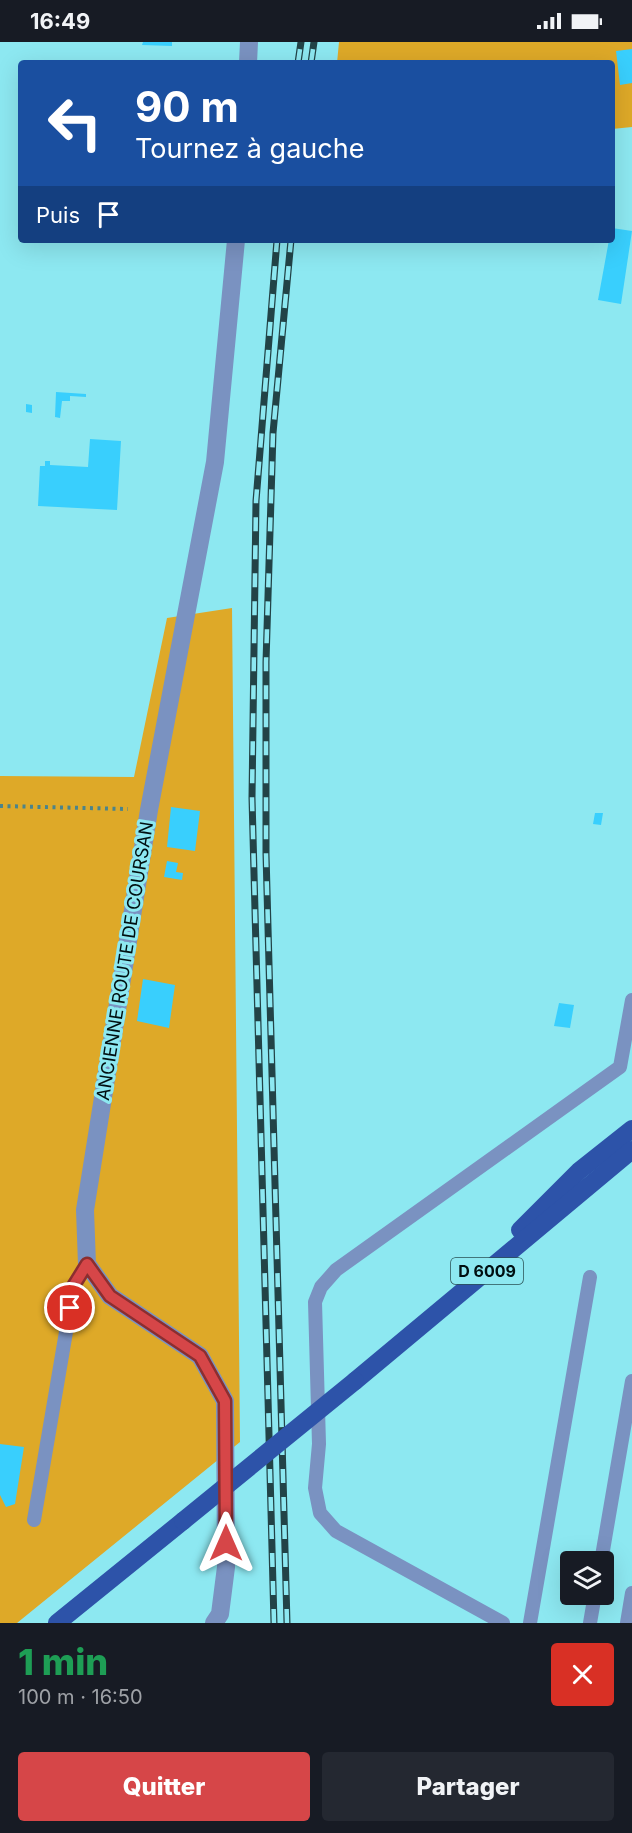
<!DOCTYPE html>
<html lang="fr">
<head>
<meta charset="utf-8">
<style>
	:root { --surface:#171b24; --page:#242831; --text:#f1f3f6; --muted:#9ea1a6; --accent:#d64648 }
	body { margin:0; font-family:Inter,sans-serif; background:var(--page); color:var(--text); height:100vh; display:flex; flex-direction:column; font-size:22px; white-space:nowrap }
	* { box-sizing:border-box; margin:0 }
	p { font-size:20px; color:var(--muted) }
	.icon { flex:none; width:33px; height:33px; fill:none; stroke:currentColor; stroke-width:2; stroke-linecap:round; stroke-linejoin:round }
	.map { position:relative; height:1581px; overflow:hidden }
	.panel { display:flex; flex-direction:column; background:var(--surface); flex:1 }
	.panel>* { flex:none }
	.banner { position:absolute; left:18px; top:18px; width:597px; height:183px; border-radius:6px; box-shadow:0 6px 24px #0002; background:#1a4fa0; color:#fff; overflow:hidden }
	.buttons { position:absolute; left:560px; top:1509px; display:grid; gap:12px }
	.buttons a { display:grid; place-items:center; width:54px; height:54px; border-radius:6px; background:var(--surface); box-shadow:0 6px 24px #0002; font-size:30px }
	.pin { position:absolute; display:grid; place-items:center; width:51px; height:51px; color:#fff; margin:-26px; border:3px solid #fff; border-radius:50%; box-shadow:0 2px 6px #0007 }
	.me { position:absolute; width:66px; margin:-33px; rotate:0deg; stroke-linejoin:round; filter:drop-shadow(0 0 4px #0008) }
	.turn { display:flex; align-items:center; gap:21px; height:126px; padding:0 18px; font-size:27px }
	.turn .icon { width:78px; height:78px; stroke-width:2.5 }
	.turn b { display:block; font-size:42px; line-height:51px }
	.then { display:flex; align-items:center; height:57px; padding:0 18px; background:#0003; gap:12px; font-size:22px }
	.round { display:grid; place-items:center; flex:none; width:63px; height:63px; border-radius:6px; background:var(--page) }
	.headline { display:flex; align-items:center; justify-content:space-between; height:102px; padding:0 18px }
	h1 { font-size:36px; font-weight:800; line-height:45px; color:#1e9e55 }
	.button { display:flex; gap:12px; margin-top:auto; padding:12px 18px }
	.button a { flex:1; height:69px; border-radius:6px; background:var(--accent); color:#fff; font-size:24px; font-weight:800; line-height:69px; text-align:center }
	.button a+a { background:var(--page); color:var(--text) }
	.status { display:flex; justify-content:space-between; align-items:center; height:42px; padding:0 30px; background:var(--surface); direction:ltr }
	.status svg { height:16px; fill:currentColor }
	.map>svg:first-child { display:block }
	.green { fill:#dea928 }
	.building { fill:#39cffd }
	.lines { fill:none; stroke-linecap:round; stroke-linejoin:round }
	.path { stroke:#4c848a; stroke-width:4; stroke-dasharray:3 4.5; stroke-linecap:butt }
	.lane { stroke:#7a92c1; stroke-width:14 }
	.street { stroke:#7a92c1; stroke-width:18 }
	.primary { stroke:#2d53a9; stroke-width:18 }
	.rail-casing { stroke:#224347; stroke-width:7 }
	.rail { stroke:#8de8f1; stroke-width:4.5; stroke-dasharray:14; stroke-linecap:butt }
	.primary-bridge { stroke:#2d53a9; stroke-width:18 }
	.route-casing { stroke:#8b2e2f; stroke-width:15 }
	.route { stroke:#d64648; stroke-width:10 }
	.labels { text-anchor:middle; stroke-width:6; stroke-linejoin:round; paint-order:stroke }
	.shield { fill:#8de8f1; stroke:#2a5054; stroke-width:1.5 }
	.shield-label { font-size:16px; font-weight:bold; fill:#000f11 }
	.street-label { font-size:18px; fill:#000f11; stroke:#8de8f1 }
</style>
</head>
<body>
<div class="status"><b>16:49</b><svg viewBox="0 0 49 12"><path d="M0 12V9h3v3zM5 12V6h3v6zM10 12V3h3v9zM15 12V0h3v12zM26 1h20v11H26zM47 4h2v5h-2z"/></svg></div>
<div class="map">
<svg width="632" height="1581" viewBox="0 0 632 1581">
	<rect width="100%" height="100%" fill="#8de8f1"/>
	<g class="green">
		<path d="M 339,0 L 632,0 L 632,85 L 612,87 L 612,21 L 337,21 Z"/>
		<path d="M 232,566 L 240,1400 L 17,1581 L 0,1581 L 0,734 L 134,735 L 167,576 Z"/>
	</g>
	<g class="building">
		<path d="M 143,0 L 172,0 L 172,4 L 142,3 Z"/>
		<path d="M 632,7 L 632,41 L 620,43 L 616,9 Z"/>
		<path d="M 612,186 L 632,189 L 621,262 L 598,258 L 609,198 L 612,198 Z"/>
		<path d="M 56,350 L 86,352 L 86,355 L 70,354 L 70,359 L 62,359 L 60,376 L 55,375 Z"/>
		<path d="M 26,362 L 32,363 L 32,371 L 26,370 Z"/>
		<path d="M 90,397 L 121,399 L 117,468 L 38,464 L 40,424 L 45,424 L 45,419 L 50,419 L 50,423 L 88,425 Z"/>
		<path d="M 171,765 L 200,769 L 195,809 L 167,805 Z"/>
		<path d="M 595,771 L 603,771 L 601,783 L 593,782 Z"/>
		<path d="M 167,819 L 178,821 L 176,830 L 183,831 L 182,838 L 164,835 Z"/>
		<path d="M 143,937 L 175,943 L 169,986 L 137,979 Z"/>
		<path d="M 559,961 L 574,963 L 570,986 L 554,984 Z"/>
		<path d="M 0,1402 L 24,1405 L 15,1462 L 6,1465 L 0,1453 Z"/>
	</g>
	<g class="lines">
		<path class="path" d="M 0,764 L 128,767"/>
		<g class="lane">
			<path d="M 34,1478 L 74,1243 L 87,1222"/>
			<path d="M 601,1520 L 632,1339"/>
			<path d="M 503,1581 L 336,1489 L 320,1471 L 315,1446 L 319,1402 L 315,1260 L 321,1245 L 336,1228 L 620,1025 L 632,958"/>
			<path d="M 530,1581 L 590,1235"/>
			<path d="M 590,1581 L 595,1552"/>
			<path d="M 627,1581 L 632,1551"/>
		</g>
		<g class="street">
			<path d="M 248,21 L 249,0"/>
			<path d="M 214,1581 L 220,1572 L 226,1525 L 225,1359 L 200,1314 L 110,1254 L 87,1222 L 85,1168 L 149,768 L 215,420 L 236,198"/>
		</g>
		<g class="primary">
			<path d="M 520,1188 L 579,1129 L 632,1087"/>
			<path d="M 355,1339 L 632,1108"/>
			<path d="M 57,1581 L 183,1479"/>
		</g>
		<defs>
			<g id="rail">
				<path d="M 298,21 L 301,0"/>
				<path d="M 311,21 L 314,0"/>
				<path d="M 274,1581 L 252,756 L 256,459 L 277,198"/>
				<path d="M 287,1581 L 266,812 L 266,620 L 273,391 L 291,198"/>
			</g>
		</defs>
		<use href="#rail" class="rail-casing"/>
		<use href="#rail" class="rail"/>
		<path class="primary-bridge" d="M 183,1479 L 355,1339"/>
	</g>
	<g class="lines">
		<defs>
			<path id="route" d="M 70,1266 L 74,1243 L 87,1222 L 110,1254 L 200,1314 L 225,1359 L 226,1501"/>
		</defs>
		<use href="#route" class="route-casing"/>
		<use href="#route" class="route"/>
	</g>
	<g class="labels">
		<rect class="shield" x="451" y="1216" width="72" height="26" rx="4.5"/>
		<g class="shield-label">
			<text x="487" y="1235">D 6009</text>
		</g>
		<g class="street-label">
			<text transform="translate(125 919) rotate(-81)" y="6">ANCIENNE ROUTE DE COURSAN</text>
		</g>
	</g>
</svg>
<div class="buttons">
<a><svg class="icon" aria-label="layers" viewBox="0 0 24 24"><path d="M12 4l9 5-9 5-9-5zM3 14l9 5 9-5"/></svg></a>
</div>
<div class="pin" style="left:70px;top:1266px;background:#d93025"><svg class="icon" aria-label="arrive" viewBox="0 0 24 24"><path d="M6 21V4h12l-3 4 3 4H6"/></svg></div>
<svg class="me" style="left:226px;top:1501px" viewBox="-20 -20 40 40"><path d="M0-17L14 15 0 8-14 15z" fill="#d64648" stroke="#fff" stroke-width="4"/></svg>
<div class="banner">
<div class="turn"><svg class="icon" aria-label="left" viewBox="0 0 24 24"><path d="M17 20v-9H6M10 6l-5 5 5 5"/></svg><div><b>90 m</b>Tournez à gauche</div></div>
<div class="then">Puis<svg class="icon" aria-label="arrive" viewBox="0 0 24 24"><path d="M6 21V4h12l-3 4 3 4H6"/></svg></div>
</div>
</div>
<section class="panel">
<div class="headline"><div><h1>1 min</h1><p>100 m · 16:50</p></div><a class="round" style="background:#d93025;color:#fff"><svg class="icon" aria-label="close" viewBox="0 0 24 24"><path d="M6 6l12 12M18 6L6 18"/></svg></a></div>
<div class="button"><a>Quitter</a><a>Partager</a></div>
</section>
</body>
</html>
